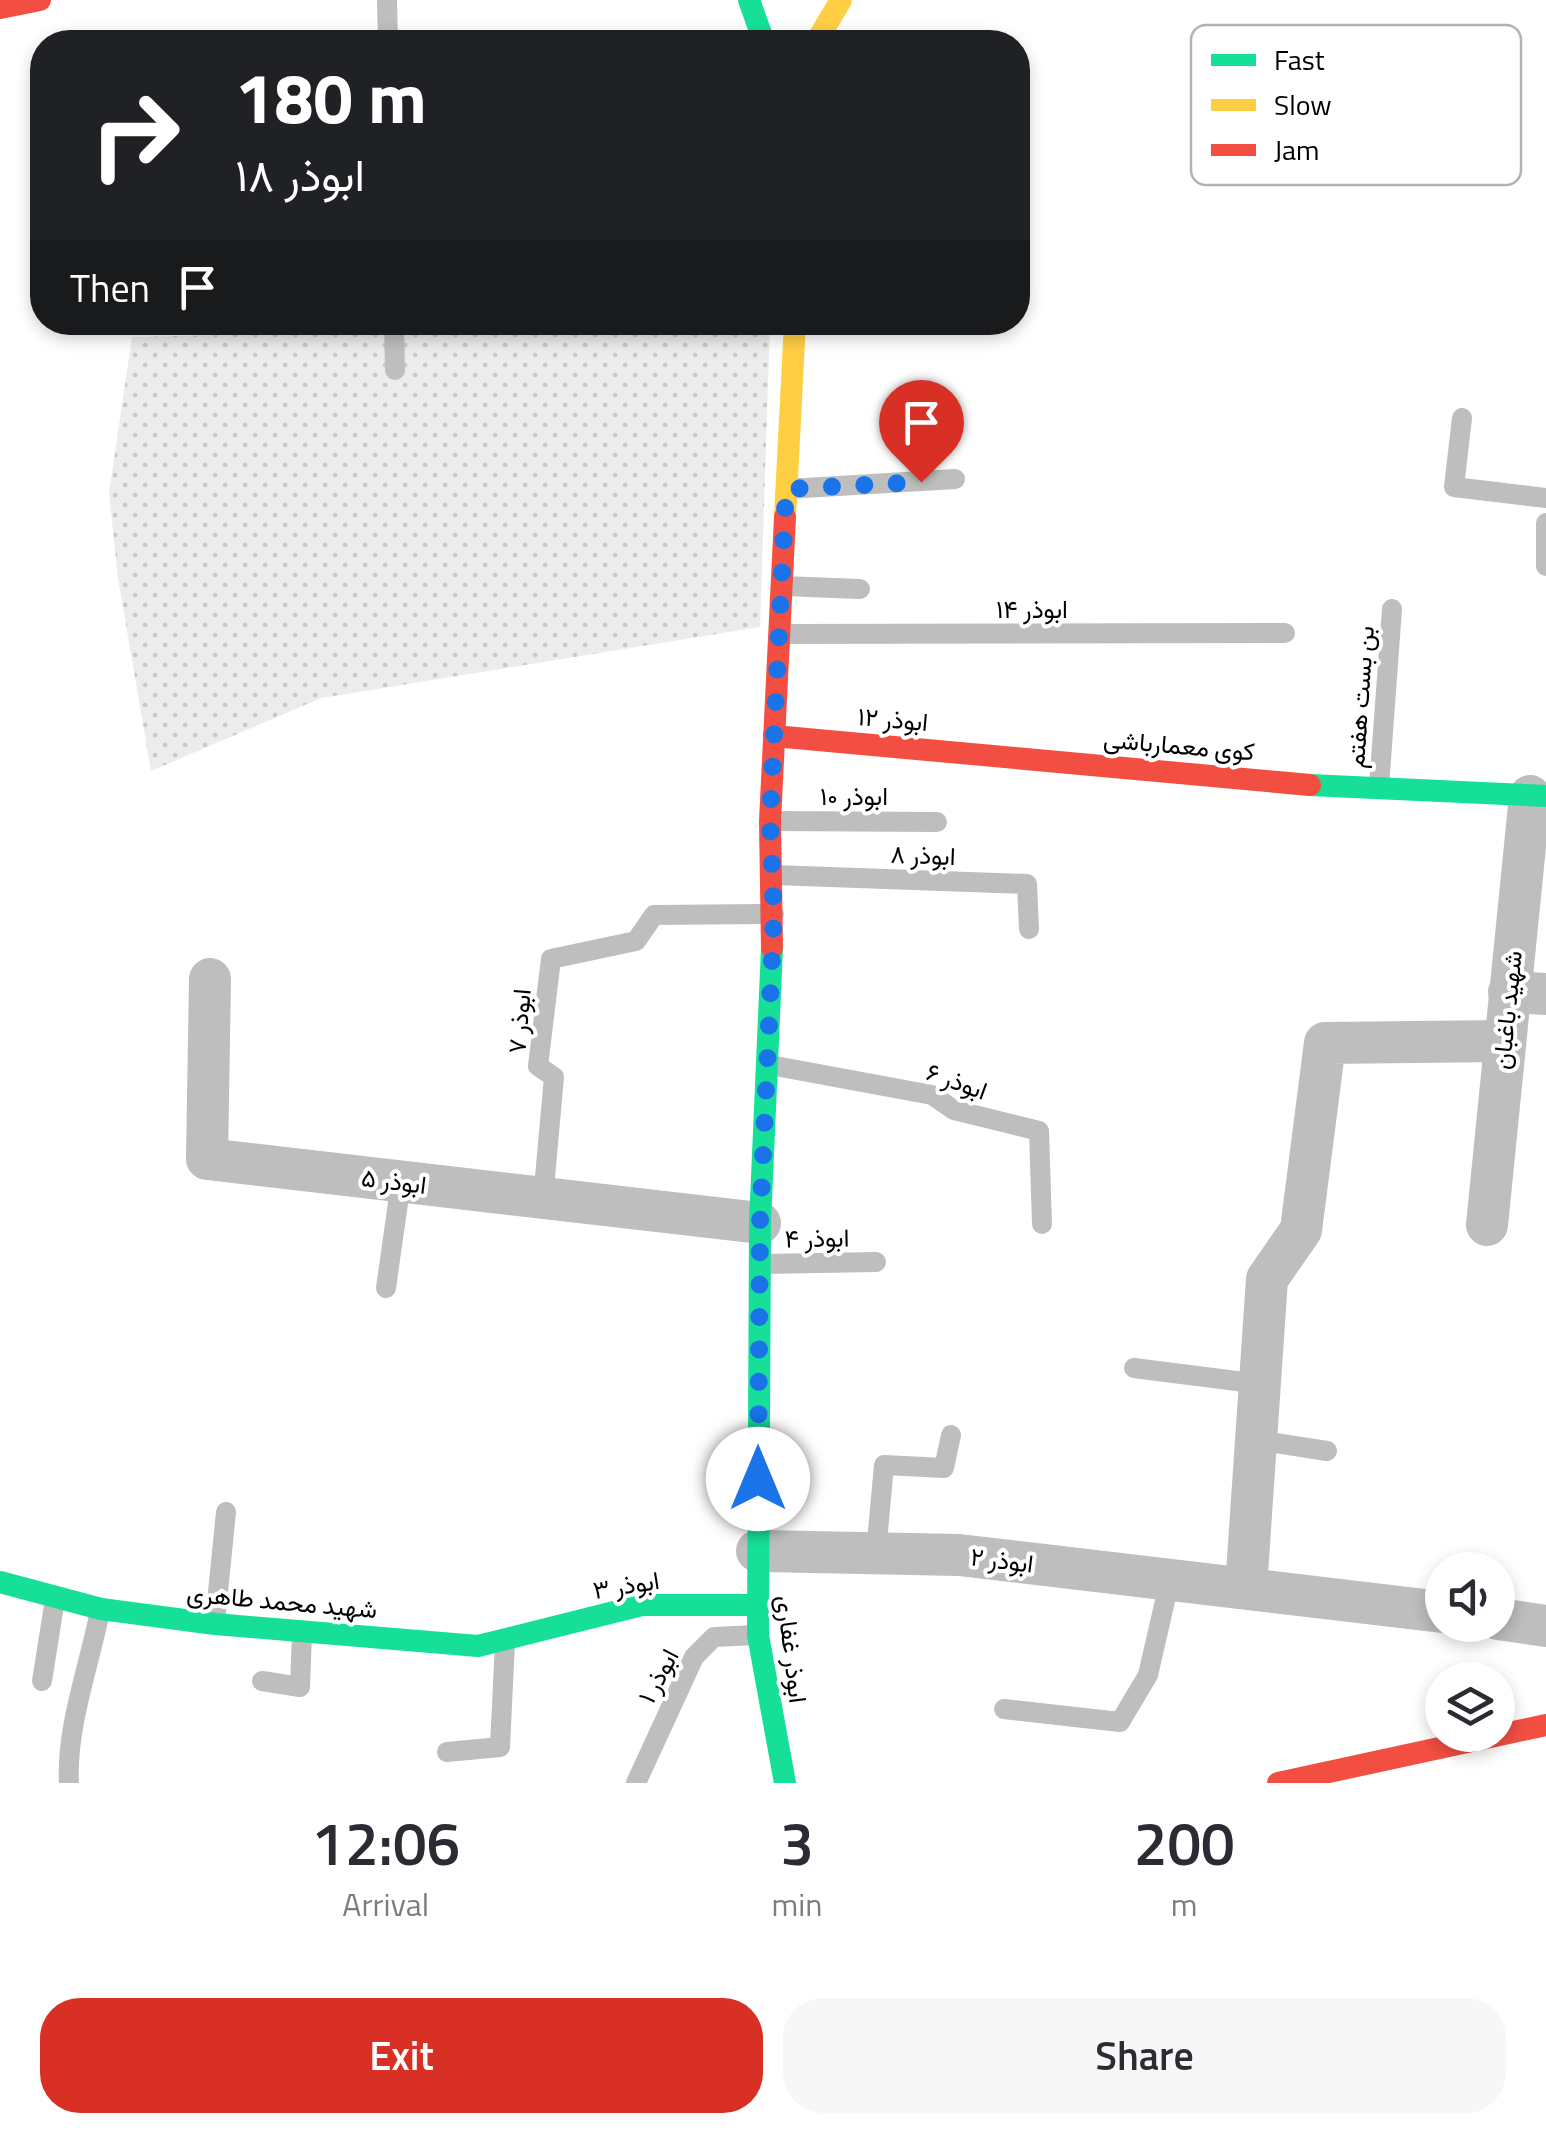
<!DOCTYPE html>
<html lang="en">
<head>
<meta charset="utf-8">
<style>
	:root { --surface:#fff; --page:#f7f7f7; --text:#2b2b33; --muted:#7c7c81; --accent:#d93025 }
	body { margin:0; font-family:"Titillium Web",Vazirmatn,sans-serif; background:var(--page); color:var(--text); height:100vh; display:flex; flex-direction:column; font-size:38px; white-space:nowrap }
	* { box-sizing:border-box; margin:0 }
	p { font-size:32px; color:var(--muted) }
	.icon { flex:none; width:55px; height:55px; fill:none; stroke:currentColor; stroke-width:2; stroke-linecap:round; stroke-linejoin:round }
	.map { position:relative; height:1783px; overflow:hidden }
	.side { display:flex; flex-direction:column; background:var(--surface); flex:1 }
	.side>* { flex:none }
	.hud { position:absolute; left:30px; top:30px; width:1000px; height:305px; border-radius:40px; box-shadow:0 5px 15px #0003; background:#202124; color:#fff; overflow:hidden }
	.fabs { position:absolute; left:1425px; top:1552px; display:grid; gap:20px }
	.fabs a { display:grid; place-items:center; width:90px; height:90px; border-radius:50%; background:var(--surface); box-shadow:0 5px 15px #0003; font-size:50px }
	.pin { position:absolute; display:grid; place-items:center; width:85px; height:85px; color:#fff; margin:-102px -42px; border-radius:50% 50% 50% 0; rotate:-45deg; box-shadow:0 0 10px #0007 }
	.pin .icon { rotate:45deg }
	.me { position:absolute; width:110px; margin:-55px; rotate:0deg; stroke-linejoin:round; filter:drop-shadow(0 0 8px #0008) }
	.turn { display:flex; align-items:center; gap:35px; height:210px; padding:0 40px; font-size:45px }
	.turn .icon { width:130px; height:130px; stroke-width:2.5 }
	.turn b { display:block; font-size:70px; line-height:85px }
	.then { display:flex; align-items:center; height:95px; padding:0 40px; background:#0003; gap:20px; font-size:38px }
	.eta { display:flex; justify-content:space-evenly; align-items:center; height:170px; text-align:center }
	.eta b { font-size:60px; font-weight:600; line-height:70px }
	.action { display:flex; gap:20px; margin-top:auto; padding:20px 40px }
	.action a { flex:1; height:115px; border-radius:40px; background:var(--accent); color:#fff; font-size:40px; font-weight:600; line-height:115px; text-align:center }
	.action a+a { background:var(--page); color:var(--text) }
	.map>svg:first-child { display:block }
	.grass { fill:url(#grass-dots) }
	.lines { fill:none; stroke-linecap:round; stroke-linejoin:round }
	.lane { stroke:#bebebe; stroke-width:20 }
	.street { stroke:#bebebe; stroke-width:42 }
	.fast { stroke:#16e098; stroke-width:22 }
	.slow { stroke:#ffcf43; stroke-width:22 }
	.jam { stroke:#f24e42; stroke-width:22 }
	.route { stroke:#1a73e8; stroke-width:18; stroke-dasharray:0 32.4 }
	.labels { text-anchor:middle; stroke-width:8; stroke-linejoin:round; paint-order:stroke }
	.street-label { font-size:25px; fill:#000; stroke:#fff }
	.key { fill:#fff; stroke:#b2b2b2; stroke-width:2.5 }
	.key-label { font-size:28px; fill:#000 }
</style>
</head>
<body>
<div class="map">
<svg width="1546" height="1783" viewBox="0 0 1546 1783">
	<defs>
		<pattern id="grass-dots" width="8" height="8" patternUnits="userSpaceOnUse" patternTransform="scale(2.5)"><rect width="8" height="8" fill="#ececec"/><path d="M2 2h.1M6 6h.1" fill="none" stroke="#c9c9c9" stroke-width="1.8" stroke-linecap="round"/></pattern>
	</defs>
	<rect width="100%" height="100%" fill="#fff"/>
	<path class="grass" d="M 770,323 L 760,627 L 321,698 L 151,771 L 118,578 L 109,493 L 132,337 Z"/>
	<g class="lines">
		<g class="lane">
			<path d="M 387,0 L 388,42"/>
			<path d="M 394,322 L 395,370"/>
			<path d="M 1462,418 L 1454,487 L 1546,498"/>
			<path d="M 788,489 L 955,479"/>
			<path d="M 1546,523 L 1546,566"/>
			<path d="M 783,586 L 860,589"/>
			<path d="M 781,634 L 1285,633"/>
			<path d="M 1379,787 L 1392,609"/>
			<path d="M 772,821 L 937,822"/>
			<path d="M 774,875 L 1027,884 L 1029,929"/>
			<path d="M 770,1065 L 932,1095 L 954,1110 L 1039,1131 L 1042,1224"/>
			<path d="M 543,1199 L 554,1077 L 538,1066 L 551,959 L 636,941 L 654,915 L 774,914"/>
			<path d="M 761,1264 L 876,1262"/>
			<path d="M 386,1288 L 401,1182"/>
			<path d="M 1134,1368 L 1260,1384"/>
			<path d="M 1257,1440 L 1327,1451"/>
			<path d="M 876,1553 L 884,1465 L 944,1468 L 951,1435"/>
			<path d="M 215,1622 L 226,1512"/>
			<path d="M 42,1681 L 55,1599"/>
			<path d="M 262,1681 L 300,1687 L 302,1633"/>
			<path d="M 1004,1709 L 1120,1722 L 1148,1675 L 1170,1579"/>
			<path d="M 447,1752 L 500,1747 L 505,1642"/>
			<path d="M 69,1783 C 66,1727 89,1667 100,1611"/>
			<path d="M 636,1783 L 694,1657 L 714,1637 L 756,1635"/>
		</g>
		<g class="street">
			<path d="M 210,979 L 207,1159 L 760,1223"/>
			<path d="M 1509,992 L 1546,994"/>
			<path d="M 1487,1225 L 1530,796"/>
			<path d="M 757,1551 L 959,1555 L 1442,1612"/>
			<path d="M 1246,1588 L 1267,1279 L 1301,1230 L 1325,1043 L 1503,1041"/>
			<path d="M 1498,1619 L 1546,1626"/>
		</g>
		<g class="fast">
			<path d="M 749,0 L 764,42"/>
			<path d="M 1310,785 L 1546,796"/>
			<path d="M 772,948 L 760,1223 L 758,1635 L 785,1783"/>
			<path d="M 0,1582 L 101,1609 L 215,1624 L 478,1646 L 642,1605 L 757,1605"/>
		</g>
		<g class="slow">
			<path d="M 816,42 L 841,0"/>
			<path d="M 785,517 L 795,322"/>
		</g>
		<g class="jam">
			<path d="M 0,8 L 40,0"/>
			<path d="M 774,736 L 1310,785"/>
			<path d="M 772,948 L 770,821 L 785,517"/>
			<path d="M 1278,1783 L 1546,1725"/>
		</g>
	</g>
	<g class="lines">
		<path class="route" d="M 758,1479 L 760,1223 L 774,914 L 770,821 L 786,489 L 921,482"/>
	</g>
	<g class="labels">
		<g class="street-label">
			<text x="1032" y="618">ابوذر ۱۴</text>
			<text transform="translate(1360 697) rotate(-86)" y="9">بن بست هفتم</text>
			<text transform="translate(893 719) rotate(5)" y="9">ابوذر ۱۲</text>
			<text transform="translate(1179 745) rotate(5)" y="9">کوی معمارباشی</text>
			<text x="854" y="805">ابوذر ۱۰</text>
			<text transform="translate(923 855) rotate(2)" y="9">ابوذر ۸</text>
			<text transform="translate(1507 1010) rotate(-84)" y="9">شهید باغبان</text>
			<text transform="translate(519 1021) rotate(-85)" y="9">ابوذر ۷</text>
			<text transform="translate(957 1081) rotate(20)" y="9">ابوذر ۶</text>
			<text transform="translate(394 1181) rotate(7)" y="9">ابوذر ۵</text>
			<text transform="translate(817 1238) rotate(-1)" y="9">ابوذر ۴</text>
			<text transform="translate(1002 1560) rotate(7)" y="9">ابوذر ۲</text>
			<text transform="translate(626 1585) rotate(-9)" y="9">ابوذر ۳</text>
			<text transform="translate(282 1601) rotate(5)" y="9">شهید محمد طاهری</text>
			<text transform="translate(792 1649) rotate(83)" y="9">ابوذر غفاری</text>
			<text transform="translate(658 1676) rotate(-62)" y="9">ابوذر ۱</text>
		</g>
	</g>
	<rect x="1191" y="25" width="330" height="160" rx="15" class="key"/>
	<rect x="1211" y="54" width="45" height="12" fill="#16e098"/>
	<rect x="1211" y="99" width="45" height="12" fill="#ffcf43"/>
	<rect x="1211" y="144" width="45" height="12" fill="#f24e42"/>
	<g class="key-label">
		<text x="1274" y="70">Fast</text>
		<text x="1274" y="115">Slow</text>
		<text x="1274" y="160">Jam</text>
	</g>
</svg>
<div class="fabs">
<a><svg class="icon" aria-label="sound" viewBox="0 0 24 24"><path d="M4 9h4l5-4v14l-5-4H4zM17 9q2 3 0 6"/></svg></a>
<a><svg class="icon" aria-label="layers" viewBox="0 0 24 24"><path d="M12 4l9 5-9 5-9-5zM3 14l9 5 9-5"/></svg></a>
</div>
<div class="pin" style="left:921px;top:482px;background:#d93025"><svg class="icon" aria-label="arrive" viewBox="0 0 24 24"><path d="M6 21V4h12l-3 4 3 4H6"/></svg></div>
<svg class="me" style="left:758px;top:1479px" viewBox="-20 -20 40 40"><circle r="19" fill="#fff"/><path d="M0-13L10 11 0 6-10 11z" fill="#1a73e8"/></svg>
<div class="hud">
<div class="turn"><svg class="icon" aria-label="right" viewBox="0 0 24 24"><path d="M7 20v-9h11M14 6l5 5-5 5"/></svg><div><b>180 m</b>ابوذر ۱۸</div></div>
<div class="then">Then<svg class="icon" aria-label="arrive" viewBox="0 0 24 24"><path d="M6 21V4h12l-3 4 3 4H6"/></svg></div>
</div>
</div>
<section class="side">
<div class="eta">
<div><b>12:06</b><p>Arrival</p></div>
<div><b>3</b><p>min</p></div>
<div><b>200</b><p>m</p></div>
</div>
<div class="action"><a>Exit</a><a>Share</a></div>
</section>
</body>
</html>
